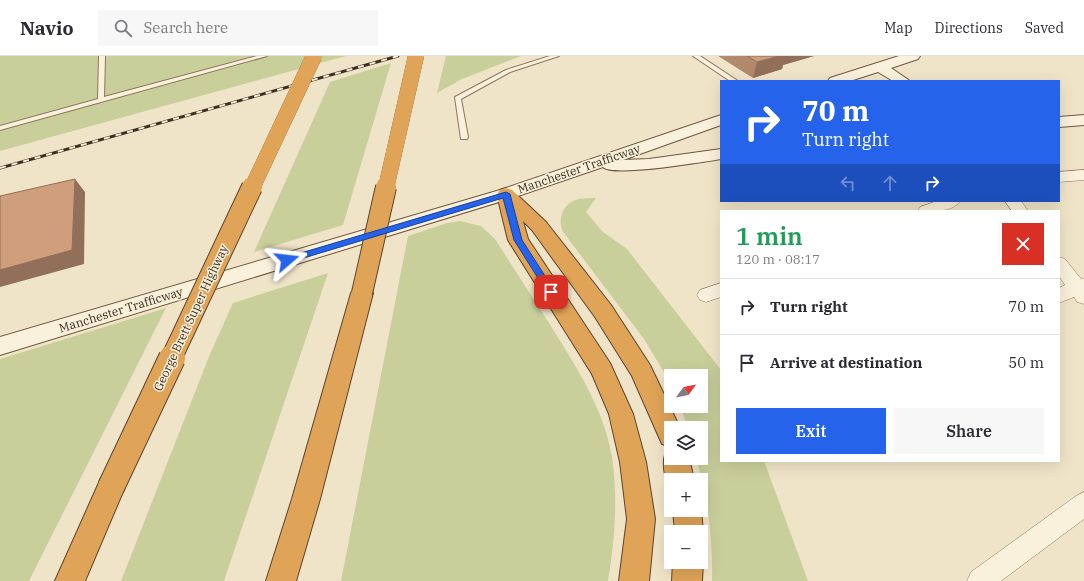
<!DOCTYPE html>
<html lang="en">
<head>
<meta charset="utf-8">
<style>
	:root { --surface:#fff; --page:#f7f7f7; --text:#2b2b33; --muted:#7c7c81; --line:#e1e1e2; --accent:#2563eb }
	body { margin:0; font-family:"IBM Plex Serif",serif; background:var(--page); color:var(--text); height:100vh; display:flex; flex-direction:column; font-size:15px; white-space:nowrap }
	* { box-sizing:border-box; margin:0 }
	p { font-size:13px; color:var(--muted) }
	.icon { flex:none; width:22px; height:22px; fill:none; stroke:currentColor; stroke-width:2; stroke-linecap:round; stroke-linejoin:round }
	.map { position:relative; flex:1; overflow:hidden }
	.details { position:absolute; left:720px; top:154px; width:340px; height:252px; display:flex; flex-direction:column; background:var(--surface); border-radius:0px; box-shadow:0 4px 16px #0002 }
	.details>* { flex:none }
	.banner { position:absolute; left:720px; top:24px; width:340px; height:122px; border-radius:0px; box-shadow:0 4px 16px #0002; background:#2563eb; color:#fff; overflow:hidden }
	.needle { width:26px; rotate:58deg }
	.buttons { position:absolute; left:664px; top:313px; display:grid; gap:8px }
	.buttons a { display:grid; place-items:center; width:44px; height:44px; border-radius:0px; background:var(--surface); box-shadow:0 4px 16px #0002; font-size:20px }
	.pin { position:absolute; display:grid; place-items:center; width:34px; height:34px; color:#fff; margin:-17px; border-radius:8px; box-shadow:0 2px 6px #0006 }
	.me { position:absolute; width:44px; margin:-22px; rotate:73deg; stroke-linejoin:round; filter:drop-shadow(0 0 3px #0008) }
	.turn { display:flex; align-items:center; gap:14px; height:84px; padding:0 16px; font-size:18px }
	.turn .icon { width:52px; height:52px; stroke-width:2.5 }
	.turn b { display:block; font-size:28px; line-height:34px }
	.lanes { display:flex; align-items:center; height:38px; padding:0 16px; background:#0003; justify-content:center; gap:20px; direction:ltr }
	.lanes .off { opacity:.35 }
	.round { display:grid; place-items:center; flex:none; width:42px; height:42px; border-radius:0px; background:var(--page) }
	.headline { display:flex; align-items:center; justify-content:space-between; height:68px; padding:0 16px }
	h1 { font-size:24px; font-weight:600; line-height:30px; color:#1e9e55 }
	.action { display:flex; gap:8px; margin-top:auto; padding:8px 16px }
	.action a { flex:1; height:46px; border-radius:0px; background:var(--accent); color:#fff; font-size:16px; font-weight:600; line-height:46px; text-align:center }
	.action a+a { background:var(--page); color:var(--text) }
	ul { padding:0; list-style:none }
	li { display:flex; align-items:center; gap:12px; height:56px; padding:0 16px; border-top:1px solid var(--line) }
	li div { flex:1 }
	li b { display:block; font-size:15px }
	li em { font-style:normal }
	header { display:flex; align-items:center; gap:24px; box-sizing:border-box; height:56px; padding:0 20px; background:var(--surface); border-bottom:1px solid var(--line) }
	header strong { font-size:19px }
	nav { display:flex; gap:22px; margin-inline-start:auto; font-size:14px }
	.search { width:280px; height:36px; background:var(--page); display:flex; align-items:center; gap:10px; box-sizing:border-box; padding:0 14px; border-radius:0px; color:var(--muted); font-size:15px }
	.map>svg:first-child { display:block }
	.green { fill:#c9cf9b }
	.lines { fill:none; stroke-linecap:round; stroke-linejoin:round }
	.lane-casing { stroke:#8d765c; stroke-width:2 }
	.street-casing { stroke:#8d765c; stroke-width:1 }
	.secondary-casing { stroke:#6f573f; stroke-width:2 }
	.highway-casing { stroke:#5b4430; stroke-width:2 }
	.lane { fill:#faf1dc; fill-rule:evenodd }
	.street { fill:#faf1dc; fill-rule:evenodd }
	.secondary { fill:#faf1dc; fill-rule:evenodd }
	.highway { fill:#e0a458; fill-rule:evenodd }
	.rail-casing { stroke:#3d2e20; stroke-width:3 }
	.rail { stroke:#f7eed8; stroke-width:2; stroke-dasharray:6; stroke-linecap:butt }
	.highway-bridge-far2-casing { stroke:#5b4430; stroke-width:16; stroke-linecap:butt }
	.highway-bridge-far1-casing { stroke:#5b4430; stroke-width:22; stroke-linecap:butt }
	.highway-bridge-casing { stroke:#5b4430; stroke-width:28; stroke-linecap:butt }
	.highway-bridge-far2 { stroke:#e0a458; stroke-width:16 }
	.highway-bridge-far1 { stroke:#e0a458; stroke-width:20 }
	.highway-bridge { stroke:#e0a458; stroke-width:26 }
	.wall { fill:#b2896c }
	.shaded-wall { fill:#916f58 }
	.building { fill:#cf9f7d; stroke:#916f58 }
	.route { fill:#2563eb; stroke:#184099 }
	.labels { text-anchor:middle; stroke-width:3; stroke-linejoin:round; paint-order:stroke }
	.street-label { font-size:12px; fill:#3d2e20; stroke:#f7eed8 }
</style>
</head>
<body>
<header>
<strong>Navio</strong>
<div class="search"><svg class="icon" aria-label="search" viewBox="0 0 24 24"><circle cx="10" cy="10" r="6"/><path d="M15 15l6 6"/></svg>Search here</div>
<nav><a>Map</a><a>Directions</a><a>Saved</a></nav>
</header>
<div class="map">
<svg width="1084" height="525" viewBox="0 0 1084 525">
	<rect width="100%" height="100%" fill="#f0e4c8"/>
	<g class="green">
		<path d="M 0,0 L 346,0 L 0,95 Z"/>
		<path d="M 446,0 L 521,0 L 462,23 L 437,37 Z"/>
		<path d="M 391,7 L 343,169 L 254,196 L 330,26 Z"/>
		<path d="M 596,142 L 586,156 L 603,176 L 627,193 L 721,314 L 721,405 L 764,405 L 808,525 L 712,525 C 713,484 708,442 696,402 L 701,402 L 701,372 L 688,372 L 680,350 L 701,350 L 701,320 L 671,320 L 671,328 L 644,283 L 563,176 C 557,163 563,146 579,143 C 584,142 590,142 596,142 Z"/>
		<path d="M 460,165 L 481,170 L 495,183 C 513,211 531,239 549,267 C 575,309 604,352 612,401 C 618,442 615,484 608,525 L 341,525 L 408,180 L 447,167 Z"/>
		<path d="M 328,217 L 224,525 L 121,525 L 210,298 L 233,247 Z"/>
		<path d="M 166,252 L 29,525 L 0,525 L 0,303 Z"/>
	</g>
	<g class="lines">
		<defs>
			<g id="lane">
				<path d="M 99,0 L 105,0 L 104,41 L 257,0 L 267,0 L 0,74 L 0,70 L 98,43 Z"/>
				<path d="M 550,0 L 559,0 L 510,16 L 461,43 L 468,81 L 467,83 L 461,83 L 455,41 L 506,14 Z"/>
				<path d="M 693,0 L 700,0 L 738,25 L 730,25 Z"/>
			</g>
			<g id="street">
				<path d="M 1084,114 L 1084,124 L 1059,126 L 1059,116 Z"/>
				<path d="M 937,145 L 960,145 C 952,157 931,155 918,155 L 920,151 Z"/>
				<path d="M 1005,145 L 1021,145 L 1028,155 L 1012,155 Z"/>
				<path d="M 1059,201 L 1065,203 L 1081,223 L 1084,222 L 1084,248 L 1077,246 L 1074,241 L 1059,247 L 1059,232 L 1065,229 L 1059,220 Z"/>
				<path d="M 721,227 L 721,241 L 706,246 L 700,244 L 697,239 L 700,234 Z"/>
				<path d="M 1084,436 L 1084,463 L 1001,525 L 967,525 L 971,516 L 1076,440 Z"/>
			</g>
			<g id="secondary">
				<path d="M 899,0 L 920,0 L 918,3 L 891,12 L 910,25 L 893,25 L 878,16 L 850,25 L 828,25 L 830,22 Z"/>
				<path d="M 721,59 L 721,69 L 623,104 L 649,103 L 721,93 L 721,103 C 703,106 612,121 603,111 L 512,142 L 0,299 L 0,281 L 500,134 Z"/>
				<path d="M 1084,59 L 1084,69 L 1059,71 L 1059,61 Z"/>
			</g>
			<g id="highway">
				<path d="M 506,132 L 512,134 L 546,166 L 611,249 L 650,309 L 680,372 L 671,372 L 671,391 L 662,388 L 632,320 L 595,261 L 532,174 L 523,165 L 528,183 L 610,307 L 633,358 L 646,406 L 655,463 L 649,525 L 619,525 L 627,463 L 620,406 L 609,358 L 592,318 L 508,184 L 497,139 L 500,134 Z"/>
				<path d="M 362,229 L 369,231 L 373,237 L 320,443 L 296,525 L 266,525 L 292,443 L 351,237 L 355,231 Z"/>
				<path d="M 671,392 L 671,402 L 689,402 L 694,424 L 671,424 L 671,433 C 664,422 661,406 667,393 Z"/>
				<path d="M 111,418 L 121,422 L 125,431 L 85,525 L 55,525 L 101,422 Z"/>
				<path d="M 673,454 L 701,454 L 703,476 L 701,482 L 701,476 L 675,476 Z"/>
				<path d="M 701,502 L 703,506 L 702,525 L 672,525 L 673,506 L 701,506 Z"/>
			</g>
		</defs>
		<use href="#lane" class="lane-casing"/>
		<use href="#street" class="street-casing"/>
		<use href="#secondary" class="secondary-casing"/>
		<use href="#highway" class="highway-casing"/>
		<use href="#lane" class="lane"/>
		<use href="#street" class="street"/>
		<use href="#secondary" class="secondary"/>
		<use href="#highway" class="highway"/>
		<defs>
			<path id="rail" d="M 0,112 L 398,0"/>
		</defs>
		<use href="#rail" class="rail-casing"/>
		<use href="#rail" class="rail"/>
		<defs>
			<g id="highway-bridge-far2">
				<path d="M 252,132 L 314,0"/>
				<path d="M 386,132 L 416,0"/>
			</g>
			<g id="highway-bridge-far1">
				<path d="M 362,237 L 386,131"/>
				<path d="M 171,303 L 252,131"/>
			</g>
			<path id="highway-bridge" d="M 111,431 L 172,302"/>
		</defs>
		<use href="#highway-bridge-far2" class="highway-bridge-far2-casing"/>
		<use href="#highway-bridge-far1" class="highway-bridge-far1-casing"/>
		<use href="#highway-bridge" class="highway-bridge-casing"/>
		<use href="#highway-bridge-far2" class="highway-bridge-far2"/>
		<use href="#highway-bridge-far1" class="highway-bridge-far1"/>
		<use href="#highway-bridge" class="highway-bridge"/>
	</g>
	<path class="wall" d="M 718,0 L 814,0 L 783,9 L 782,13 L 753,22 Z"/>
	<g class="shaded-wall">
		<path d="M 779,0 L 814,0 L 783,9 L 782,13 L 753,22 L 757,6 Z"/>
		<path d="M 75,123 L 85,136 L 84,208 L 0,231 L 0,214 Z"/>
	</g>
	<g class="building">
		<path d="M 747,0 L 779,0 L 757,6 Z"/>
		<path d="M 75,123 L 72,194 L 0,214 L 0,140 Z"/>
	</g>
	<path class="route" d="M 506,136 L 510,138 L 522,184 L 554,234 L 554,238 L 548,238 L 514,184 L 503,142 L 287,207 L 282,204 L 284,202 Z"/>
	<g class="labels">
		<g class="street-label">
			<text transform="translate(579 113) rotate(-19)" y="4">Manchester Trafficway</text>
			<text transform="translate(121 254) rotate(-17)" y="4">Manchester Trafficway</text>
			<text transform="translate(191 262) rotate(-65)" y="4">George Brett Super Highway</text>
		</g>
	</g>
</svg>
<div class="buttons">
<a><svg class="needle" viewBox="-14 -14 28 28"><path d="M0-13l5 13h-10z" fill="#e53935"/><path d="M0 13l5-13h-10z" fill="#7c7c81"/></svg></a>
<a><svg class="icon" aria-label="layers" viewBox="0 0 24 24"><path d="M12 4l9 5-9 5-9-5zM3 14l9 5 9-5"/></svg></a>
<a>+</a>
<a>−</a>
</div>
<div class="pin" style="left:551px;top:236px;background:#d93025"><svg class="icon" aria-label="arrive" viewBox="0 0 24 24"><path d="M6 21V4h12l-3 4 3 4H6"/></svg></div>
<svg class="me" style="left:287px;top:204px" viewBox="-20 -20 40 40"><path d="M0-17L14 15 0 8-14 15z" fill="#2563eb" stroke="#fff" stroke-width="4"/></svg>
<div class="banner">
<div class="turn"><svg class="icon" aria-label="right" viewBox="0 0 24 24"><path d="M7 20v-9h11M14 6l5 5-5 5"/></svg><div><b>70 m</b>Turn right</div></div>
<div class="lanes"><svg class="icon off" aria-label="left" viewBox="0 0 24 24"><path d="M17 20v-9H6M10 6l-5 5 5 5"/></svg><svg class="icon off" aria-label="ahead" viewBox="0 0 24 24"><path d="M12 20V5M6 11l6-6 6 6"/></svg><svg class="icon" aria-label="right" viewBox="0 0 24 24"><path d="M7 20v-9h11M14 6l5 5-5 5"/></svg></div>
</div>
<section class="details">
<div class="headline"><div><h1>1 min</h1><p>120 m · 08:17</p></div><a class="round" style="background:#d93025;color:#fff"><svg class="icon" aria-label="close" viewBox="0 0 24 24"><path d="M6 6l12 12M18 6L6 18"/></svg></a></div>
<ul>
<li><svg class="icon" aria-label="right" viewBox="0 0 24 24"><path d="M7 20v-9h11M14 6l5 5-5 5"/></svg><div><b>Turn right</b></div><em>70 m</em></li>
<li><svg class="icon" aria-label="arrive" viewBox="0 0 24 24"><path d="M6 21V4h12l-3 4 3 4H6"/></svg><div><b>Arrive at destination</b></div><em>50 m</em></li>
</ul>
<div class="action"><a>Exit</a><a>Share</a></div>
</section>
</div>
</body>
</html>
